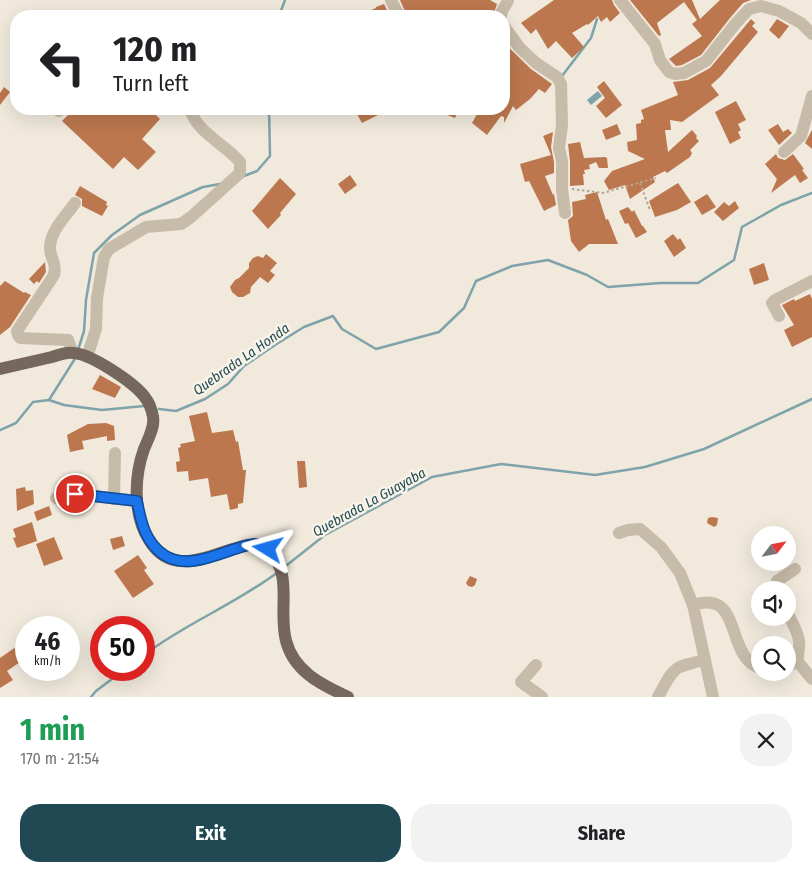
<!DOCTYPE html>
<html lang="en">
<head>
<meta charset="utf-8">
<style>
	:root { --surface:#fff; --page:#f2f2f2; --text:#202124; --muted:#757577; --accent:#214953 }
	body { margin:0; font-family:"Fira Sans Condensed",sans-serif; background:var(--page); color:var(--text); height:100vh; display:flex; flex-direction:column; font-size:19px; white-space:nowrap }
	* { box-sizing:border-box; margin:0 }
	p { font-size:16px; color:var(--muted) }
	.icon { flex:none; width:28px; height:28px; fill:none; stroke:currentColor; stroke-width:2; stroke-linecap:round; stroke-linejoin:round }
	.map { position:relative; height:697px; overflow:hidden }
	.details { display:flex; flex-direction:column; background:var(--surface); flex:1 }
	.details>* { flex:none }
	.hud { position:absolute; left:10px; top:10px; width:500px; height:105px; border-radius:20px; box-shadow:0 5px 20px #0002; background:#fff; color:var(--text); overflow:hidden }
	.needle { width:32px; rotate:58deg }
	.buttons { position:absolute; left:751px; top:526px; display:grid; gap:10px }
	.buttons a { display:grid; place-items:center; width:45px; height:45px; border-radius:50%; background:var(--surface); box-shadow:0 5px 20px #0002; font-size:25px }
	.speed { position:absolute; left:15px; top:616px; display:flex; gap:10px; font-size:25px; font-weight:700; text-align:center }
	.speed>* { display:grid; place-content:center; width:65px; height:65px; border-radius:50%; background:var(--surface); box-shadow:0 5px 20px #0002; line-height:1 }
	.speed small { font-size:12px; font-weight:400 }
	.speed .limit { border:8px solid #d22; background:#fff; color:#111 }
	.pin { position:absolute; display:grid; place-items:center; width:42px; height:42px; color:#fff; margin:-21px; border:2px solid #fff; border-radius:50%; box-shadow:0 1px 5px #0007 }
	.me { position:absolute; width:55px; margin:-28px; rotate:278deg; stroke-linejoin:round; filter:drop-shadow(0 0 4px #0008) }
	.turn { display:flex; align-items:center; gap:18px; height:105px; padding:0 20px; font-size:22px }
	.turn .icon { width:65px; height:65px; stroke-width:2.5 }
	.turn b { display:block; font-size:35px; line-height:42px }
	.round { display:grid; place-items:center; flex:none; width:52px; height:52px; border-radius:20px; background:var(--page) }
	.overview { display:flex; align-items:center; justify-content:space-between; height:85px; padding:0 20px }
	h1 { font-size:30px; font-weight:700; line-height:38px; color:#1e9e55 }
	.primary-button { display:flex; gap:10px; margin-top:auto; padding:10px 20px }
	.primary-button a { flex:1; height:58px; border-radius:20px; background:var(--accent); color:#fff; font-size:20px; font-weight:700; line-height:58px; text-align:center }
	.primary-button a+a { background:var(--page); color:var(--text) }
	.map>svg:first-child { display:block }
	.water { fill:#7ea3aa }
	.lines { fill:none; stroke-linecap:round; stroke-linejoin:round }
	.stream { stroke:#7ea3aa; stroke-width:2.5 }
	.building { fill:#bc774f }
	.path { stroke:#b3a594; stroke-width:2; stroke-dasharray:2.5 2.5; stroke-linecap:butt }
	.minor { stroke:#c7bba9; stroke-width:12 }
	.major { stroke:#75675b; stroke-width:12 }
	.route-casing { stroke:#114b97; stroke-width:12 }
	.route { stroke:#1a73e8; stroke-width:9 }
	.labels { text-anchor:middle; stroke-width:5; stroke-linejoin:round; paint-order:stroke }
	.water-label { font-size:14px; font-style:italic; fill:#214953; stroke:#f8f3e8 }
</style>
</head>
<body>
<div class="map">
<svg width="812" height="697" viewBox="0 0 812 697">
	<rect width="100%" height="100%" fill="#f0e9dc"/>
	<path class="water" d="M 598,91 L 602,96 L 591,105 L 587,100 Z"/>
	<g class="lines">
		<g class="stream">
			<path d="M 279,16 L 285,0"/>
			<path d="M 562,76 L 591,38 L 597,19"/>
			<path d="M 244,176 L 257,171 L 270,156 L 269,109"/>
			<path d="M 78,350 L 84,331 L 86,300 L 94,253 L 112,235 L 140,215 L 203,187 L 220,184"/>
			<path d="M 49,400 L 76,357"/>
			<path d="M 159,409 L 176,411 L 205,399 L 228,384 L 244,366 L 275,345 L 304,327 L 333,316 L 342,329 L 376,349 L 439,332 L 464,308 L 476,281 L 512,266 L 548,260 L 587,275 L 608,287 L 660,283 L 698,283 L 734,260 L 742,227 L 781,205 L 812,193"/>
			<path d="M 0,430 L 16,423 L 33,402 L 49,400 L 64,405 L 102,410 L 144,406"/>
			<path d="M 287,565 L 325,535 L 432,477 L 501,464 L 595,475 L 645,467 L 704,449 L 812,399"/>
			<path d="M 144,655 C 186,623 236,604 278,572"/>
			<path d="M 91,697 L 96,691 L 124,670"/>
		</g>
	</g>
	<g class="building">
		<path d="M 400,0 L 490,0 L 497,4 L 493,16 L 407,16 Z"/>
		<path d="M 554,0 L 612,0 L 614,5 L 620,13 L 610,22 L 607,17 L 601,22 L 598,16 L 588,25 L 587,24 L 572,33 L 584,47 L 572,58 L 556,41 L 548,49 L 536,29 L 531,34 L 521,23 Z"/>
		<path d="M 630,0 L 692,0 L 700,19 L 720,0 L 751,0 L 743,3 L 730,18 L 701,55 L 682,65 L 676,66 L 669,59 L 702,36 L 692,24 L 697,20 L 684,2 L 657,23 L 661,35 L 659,36 Z"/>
		<path d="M 384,4 L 390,16 L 357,16 L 376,8 L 376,7 Z"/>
		<path d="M 751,19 L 755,23 L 752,26 L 758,32 L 721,76 L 711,85 L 719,95 L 682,122 L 670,120 L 671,130 L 665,130 L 668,152 L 692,130 L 697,136 L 696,138 L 699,141 L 690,150 L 692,153 L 690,157 L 667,173 L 665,171 L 653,177 L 655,182 L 630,199 L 625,185 L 609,190 L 604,181 L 612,171 L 645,159 L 628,151 L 627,142 L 637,140 L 636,124 L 641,123 L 641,120 L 644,119 L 641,110 L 678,95 L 673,82 L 688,80 L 710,68 Z"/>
		<path d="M 777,19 L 789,26 L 779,39 L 769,30 Z"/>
		<path d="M 504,43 L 531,69 L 552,84 L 545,93 L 539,89 L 530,99 L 516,110 L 513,106 L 504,123 L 504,117 L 501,116 L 487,135 L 472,123 L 480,109 L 504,109 Z"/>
		<path d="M 604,81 L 622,105 L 606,118 L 596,106 L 605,98 L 597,87 Z"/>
		<path d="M 4,87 L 10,92 L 0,105 L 0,93 Z"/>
		<path d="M 736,101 L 746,120 L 738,124 L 741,130 L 738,132 L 741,138 L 730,144 L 715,112 Z"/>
		<path d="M 74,109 L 150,109 L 160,119 L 142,139 L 156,152 L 138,170 L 124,157 L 113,169 L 62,121 Z"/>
		<path d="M 354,109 L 390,109 L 362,123 Z"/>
		<path d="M 432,109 L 459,109 L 455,118 Z"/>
		<path d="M 617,124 L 621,134 L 606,140 L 602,130 Z"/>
		<path d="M 778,124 L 783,132 L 788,129 L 792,133 L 779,145 L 768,130 Z"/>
		<path d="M 812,130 L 812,149 L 805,143 Z"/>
		<path d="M 553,132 L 551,147 L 554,162 L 554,173 L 545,176 L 553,195 L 554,194 L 556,205 L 544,211 L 529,181 L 525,182 L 520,164 L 551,155 L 543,136 Z"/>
		<path d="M 580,142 L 584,158 L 605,157 L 607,158 L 608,168 L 599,168 L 596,162 L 589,165 L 590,169 L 584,170 L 585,174 L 583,174 L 584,185 L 570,186 L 570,161 L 568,144 Z"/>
		<path d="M 776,154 L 778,158 L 785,160 L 793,154 L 804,169 L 802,170 L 808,178 L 800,183 L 795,175 L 771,193 L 777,179 L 765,164 Z"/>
		<path d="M 350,175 L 357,185 L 345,194 L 338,184 Z"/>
		<path d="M 280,178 L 296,194 L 280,213 L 281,215 L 268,229 L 252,211 Z"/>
		<path d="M 678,183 L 691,202 L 677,210 L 655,217 L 649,201 Z"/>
		<path d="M 80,186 L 107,202 L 106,205 L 108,206 L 102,216 L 82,206 L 82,199 L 75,195 Z"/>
		<path d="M 597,192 L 606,220 L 608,219 L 618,244 L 589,244 L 579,252 L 571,241 L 568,220 L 573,216 L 572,202 L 586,199 L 585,195 Z"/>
		<path d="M 707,194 L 716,207 L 702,215 L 694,202 Z"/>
		<path d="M 735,201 L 739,208 L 723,221 L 714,212 L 724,202 L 729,206 Z"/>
		<path d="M 628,207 L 632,212 L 634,210 L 642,226 L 643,226 L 647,232 L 636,238 L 628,223 L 625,224 L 619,211 Z"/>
		<path d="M 673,234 L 678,240 L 680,238 L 686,248 L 674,257 L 664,241 Z"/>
		<path d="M 266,254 L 277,263 L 270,271 L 275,275 L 268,283 L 260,277 L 251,287 L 250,293 L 243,297 L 238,297 L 232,292 L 230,287 L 235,280 L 239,278 L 249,268 L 249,263 L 253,258 L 258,256 L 263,258 Z"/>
		<path d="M 45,262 L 46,272 L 39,283 L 37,281 L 34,284 L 29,279 Z"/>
		<path d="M 764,263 L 769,280 L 754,285 L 749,269 Z"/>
		<path d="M 5,281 L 24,293 L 25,292 L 31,295 L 10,327 L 0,335 L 0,286 Z"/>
		<path d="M 810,294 L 812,299 L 812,337 L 792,347 L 784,330 L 794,325 L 782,305 L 794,299 L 795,301 Z"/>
		<path d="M 100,375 L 121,387 L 115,398 L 92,389 Z"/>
		<path d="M 207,412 L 212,433 L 233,430 L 236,442 L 238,441 L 243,470 L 246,470 L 243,503 L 238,504 L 238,508 L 230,510 L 227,494 L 211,497 L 208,478 L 189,481 L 188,471 L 177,472 L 176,462 L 180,461 L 178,448 L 181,447 L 180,444 L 195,441 L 189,416 Z"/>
		<path d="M 106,423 L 114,426 L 115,440 L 107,441 L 107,436 L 82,441 L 84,449 L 70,452 L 67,435 L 88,424 Z"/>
		<path d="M 297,461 L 305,461 L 307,487 L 299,488 Z"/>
		<path d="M 25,487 L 26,491 L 33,490 L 34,504 L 17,511 L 16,489 Z"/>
		<path d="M 49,506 L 52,515 L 37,521 L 34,512 Z"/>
		<path d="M 712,517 L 718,518 L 717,525 L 714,527 L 707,523 L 708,518 Z"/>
		<path d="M 32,522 L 37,541 L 17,548 L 13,538 L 16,537 L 13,529 Z"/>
		<path d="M 122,536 L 125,546 L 113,550 L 110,539 Z"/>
		<path d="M 54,537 L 63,559 L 44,566 L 36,544 Z"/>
		<path d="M 138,555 L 147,568 L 144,570 L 154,584 L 133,598 L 114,571 Z"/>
		<path d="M 470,576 L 477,579 L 475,585 L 472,587 L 468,586 L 466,583 Z"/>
		<path d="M 23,642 L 26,647 L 26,658 L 7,671 L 13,680 L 0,688 L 0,658 Z"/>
	</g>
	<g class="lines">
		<g class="path">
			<path d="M 640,183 L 650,210"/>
			<path d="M 572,189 L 603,193 L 656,178"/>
		</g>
		<g class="minor">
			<path d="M 391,0 L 399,16"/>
			<path d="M 620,0 L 655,44 L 660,60 L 669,72 L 675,74 L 684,73 L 706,61 L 736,23 L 749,9 L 761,6 L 779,11 L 801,23 L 812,34"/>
			<path d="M 501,16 L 502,11 L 508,1"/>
			<path d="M 504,26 L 519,47 L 536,63 L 557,77 L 561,84 L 562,125 L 559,148 L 562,161 L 562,189 L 565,213"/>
			<path d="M 59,111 L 61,109"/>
			<path d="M 784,152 L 801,136 L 812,96"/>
			<path d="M 779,316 L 772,303 L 775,300 L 812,281"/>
			<path d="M 73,353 L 68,340 L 20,338 L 18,335 L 17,331 L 54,275 C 57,261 50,259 50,248 C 50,231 66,216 75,203"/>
			<path d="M 87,357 L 96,329 L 97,298 L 104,257 L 109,249 L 146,227 L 181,224 L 191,217 L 240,173 L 240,162 C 225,144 197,133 190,109"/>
			<path d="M 56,498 L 75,494 L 137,501"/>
			<path d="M 114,499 L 115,453"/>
			<path d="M 619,533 L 628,530 L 640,529 L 661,547 L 680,573 L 693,605"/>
			<path d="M 776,590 L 777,581 L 795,569"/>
			<path d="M 788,614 C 792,623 798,631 799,641 C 800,648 797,655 798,662 L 788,665"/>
			<path d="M 798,662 L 812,679"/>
			<path d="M 536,665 L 521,682 L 542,697"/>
			<path d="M 658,697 C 675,667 670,668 705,660"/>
			<path d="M 713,697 L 693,605 C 744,589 724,656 760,668"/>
		</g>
		<path class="major" d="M 0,369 C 17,365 34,361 52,357 C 58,355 67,352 74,353 C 91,354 133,382 144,396 C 148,401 152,410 153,417 C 155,427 148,439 144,449 C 134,477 133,515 149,540 C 182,594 243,525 269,551 C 303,584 260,636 309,675 C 320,684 335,691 348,697"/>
	</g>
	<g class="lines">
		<defs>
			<path id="route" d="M 75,494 L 137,501 C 141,522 145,542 164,555 C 186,569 213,556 235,549 C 242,547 250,543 257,544 C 261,545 265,547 268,549"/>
		</defs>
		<use href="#route" class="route-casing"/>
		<use href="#route" class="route"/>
	</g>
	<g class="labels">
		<g class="water-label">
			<text transform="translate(241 359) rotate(-35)" y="5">Quebrada La Honda</text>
			<text transform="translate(369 502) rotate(-29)" y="5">Quebrada La Guayaba</text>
		</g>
	</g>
</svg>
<div class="buttons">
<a><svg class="needle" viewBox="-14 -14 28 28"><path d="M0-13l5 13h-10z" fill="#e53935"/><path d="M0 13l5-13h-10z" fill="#757577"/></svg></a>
<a><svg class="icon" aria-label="sound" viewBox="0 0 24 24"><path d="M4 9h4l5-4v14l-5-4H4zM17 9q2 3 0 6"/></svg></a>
<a><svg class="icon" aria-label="search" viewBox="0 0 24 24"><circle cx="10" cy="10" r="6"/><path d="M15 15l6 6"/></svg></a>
</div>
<div class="speed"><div>46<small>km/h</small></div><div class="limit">50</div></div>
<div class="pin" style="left:75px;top:494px;background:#d93025"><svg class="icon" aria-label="arrive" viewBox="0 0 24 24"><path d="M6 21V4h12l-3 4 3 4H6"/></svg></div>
<svg class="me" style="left:268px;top:549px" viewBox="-20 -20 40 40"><path d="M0-17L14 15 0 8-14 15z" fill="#1a73e8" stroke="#fff" stroke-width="4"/></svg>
<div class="hud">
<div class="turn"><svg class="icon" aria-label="left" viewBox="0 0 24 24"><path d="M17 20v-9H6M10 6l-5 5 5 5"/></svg><div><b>120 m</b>Turn left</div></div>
</div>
</div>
<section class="details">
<div class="overview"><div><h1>1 min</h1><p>170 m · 21:54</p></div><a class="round"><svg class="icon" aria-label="close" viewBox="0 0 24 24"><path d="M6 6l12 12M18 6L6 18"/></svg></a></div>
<div class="primary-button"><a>Exit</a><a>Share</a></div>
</section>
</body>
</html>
